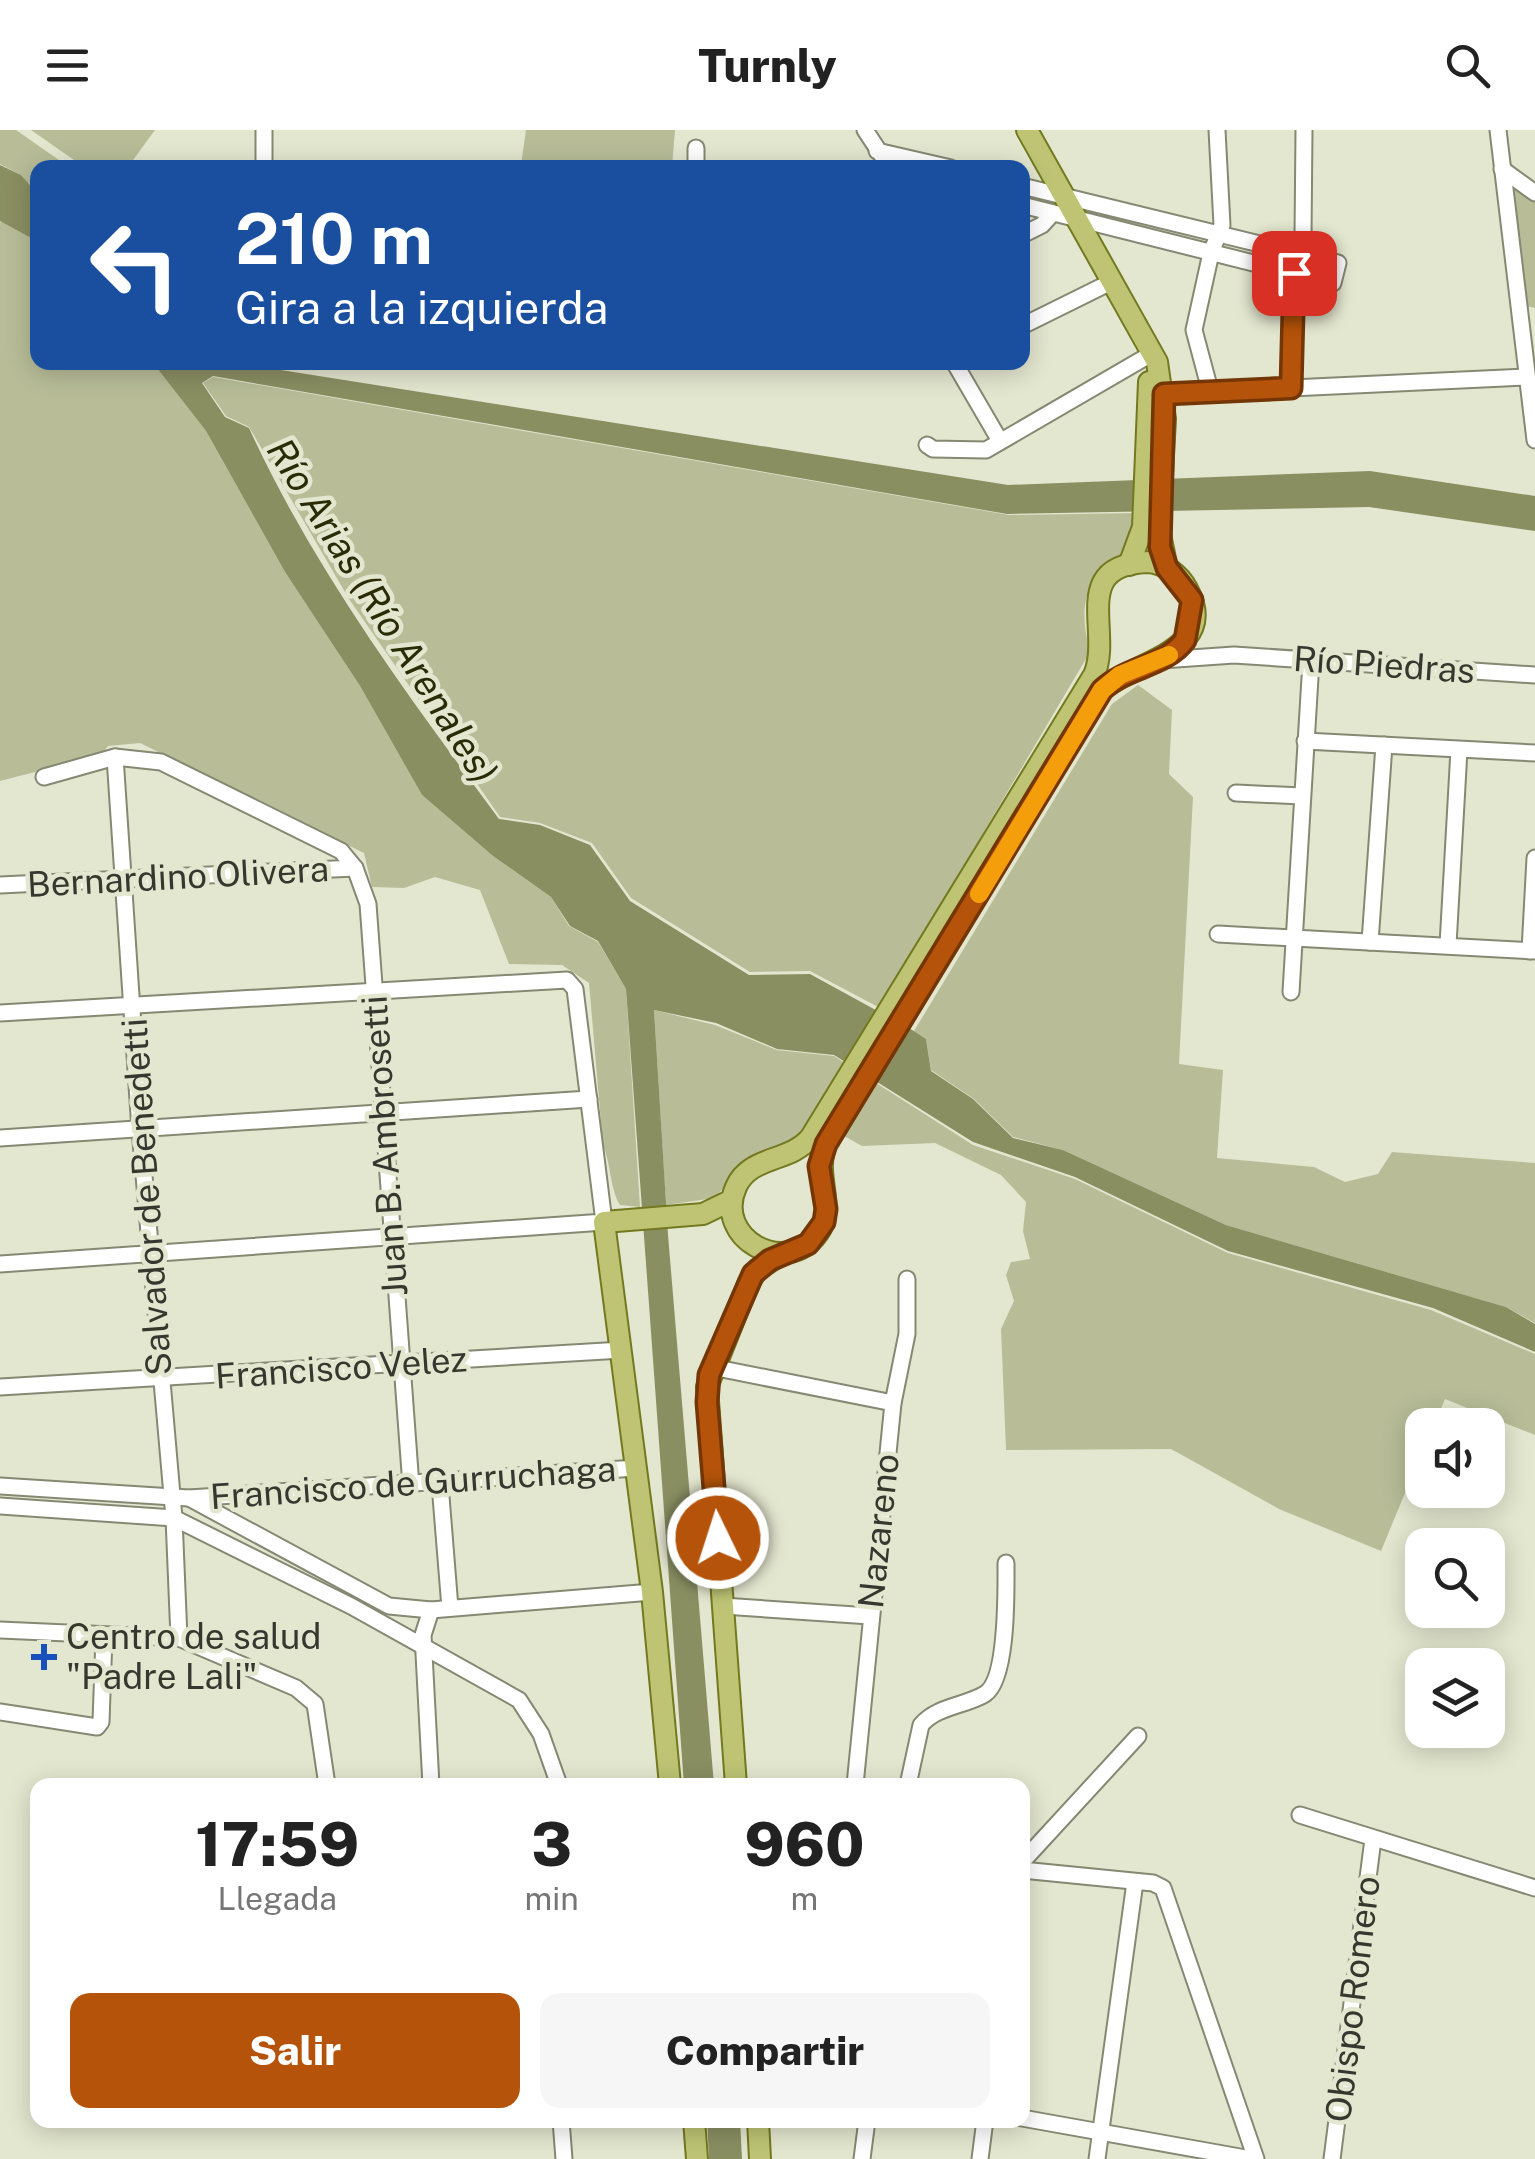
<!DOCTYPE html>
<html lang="es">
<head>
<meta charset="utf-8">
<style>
	:root { --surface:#fff; --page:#f6f6f6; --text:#222; --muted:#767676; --accent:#b45309 }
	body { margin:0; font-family:"Public Sans",sans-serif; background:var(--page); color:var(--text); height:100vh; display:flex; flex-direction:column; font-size:38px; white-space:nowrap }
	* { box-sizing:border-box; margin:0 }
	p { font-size:32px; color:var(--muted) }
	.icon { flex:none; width:55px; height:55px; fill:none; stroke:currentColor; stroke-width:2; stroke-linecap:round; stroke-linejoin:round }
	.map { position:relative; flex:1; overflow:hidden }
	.side { position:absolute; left:30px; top:1648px; width:1000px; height:350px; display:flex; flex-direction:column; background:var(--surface); border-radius:20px; box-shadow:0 5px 25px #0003 }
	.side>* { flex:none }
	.hud { position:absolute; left:30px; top:30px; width:1000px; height:210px; border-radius:20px; box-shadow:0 5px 25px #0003; background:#1a4fa0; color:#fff; overflow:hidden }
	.fabs { position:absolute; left:1405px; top:1278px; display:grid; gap:20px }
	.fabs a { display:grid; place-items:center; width:100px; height:100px; border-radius:20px; background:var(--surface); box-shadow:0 5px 25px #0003; font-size:50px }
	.pin { position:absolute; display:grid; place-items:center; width:85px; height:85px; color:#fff; margin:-42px; border-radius:20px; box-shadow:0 5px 15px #0006 }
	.me { position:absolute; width:110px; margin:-55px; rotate:356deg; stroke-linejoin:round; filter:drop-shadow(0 0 8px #0008) }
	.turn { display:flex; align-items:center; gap:35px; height:210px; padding:0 40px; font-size:45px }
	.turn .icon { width:130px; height:130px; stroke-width:2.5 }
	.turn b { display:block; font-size:70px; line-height:85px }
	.eta { display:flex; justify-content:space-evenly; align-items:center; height:170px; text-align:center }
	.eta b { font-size:60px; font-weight:800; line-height:70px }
	.button { display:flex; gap:20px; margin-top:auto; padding:20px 40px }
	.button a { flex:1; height:115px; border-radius:20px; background:var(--accent); color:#fff; font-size:40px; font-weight:800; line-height:115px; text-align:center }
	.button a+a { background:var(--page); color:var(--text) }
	header { display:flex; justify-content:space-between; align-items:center; height:130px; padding:0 40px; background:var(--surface); font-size:45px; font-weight:800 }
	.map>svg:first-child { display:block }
	.green { fill:#b8bd98 }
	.water { fill:#8a8f62 }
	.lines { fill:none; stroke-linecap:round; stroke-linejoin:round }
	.minor-casing { stroke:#858872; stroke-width:19 }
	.major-casing { stroke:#72791f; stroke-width:24 }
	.minor { stroke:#fff; stroke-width:15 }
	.major { stroke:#bec474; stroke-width:20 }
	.route-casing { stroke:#753606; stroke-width:25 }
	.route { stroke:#b45309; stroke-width:18 }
	.slow { stroke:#f59e0b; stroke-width:18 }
	.poi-dot { fill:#1850bc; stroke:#e4e7cf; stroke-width:4 }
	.labels { text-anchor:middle; stroke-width:9; stroke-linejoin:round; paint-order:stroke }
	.street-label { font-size:35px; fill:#36372e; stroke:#e4e7cf }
	.poi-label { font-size:35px; fill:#36372e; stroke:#e4e7cf; text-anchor:start }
	.water-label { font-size:38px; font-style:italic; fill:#292c05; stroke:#e4e7cf }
</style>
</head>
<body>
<header><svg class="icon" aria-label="menu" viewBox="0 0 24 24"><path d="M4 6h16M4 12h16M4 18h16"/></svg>Turnly<svg class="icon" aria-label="search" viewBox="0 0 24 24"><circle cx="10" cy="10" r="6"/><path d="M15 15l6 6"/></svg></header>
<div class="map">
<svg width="1535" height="2029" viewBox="0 0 1535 2029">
	<rect width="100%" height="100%" fill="#e4e7cf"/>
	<g class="green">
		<path d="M 0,0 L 16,0 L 69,37 L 38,38 L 37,63 L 21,45 L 0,34 Z"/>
		<path d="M 31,0 L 155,0 L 128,37 L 84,37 Z"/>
		<path d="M 526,0 L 675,0 L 672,37 L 521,35 Z"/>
		<path d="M 1512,56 L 1535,72 L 1535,178 L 1522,175 Z"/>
		<path d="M 6,91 L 37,111 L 38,232 L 153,233 L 206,301 L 285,442 L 360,556 L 422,665 L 493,726 L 551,767 L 569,796 L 598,812 L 626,859 L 640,1077 L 620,1075 C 610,1059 611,1034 603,1015 L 589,853 L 562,835 L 509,834 L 480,760 L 435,747 L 404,758 L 372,757 L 364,723 L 140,613 L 108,616 L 101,625 L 0,651 L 0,92 Z"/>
		<path d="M 213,247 L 1009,385 L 1136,383 C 1134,451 1065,426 1090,522 L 880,878 L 810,841 L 750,842 L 631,768 L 592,713 L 540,693 L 500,687 L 349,469 L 249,297 L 226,286 L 203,253 Z"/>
		<path d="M 1138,555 L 1172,580 L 1169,644 L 1193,667 L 1179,934 L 1223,940 L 1217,1028 L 1314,1037 L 1345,1052 L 1378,1044 L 1392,1022 L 1535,1033 L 1535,1193 L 1506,1177 L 1226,1095 L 1063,1020 L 1013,1007 L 974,969 L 931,940 L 926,909 L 914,901 L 1112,574 Z"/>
		<path d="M 654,880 L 715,895 L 777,920 L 834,926 L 973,1015 L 1075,1049 L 1228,1123 L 1431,1180 L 1535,1224 L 1535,1305 L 1445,1269 L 1434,1295 L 1422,1295 L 1422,1322 L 1381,1421 L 1279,1379 L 1171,1319 L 1006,1320 L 1001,1199 L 1014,1171 L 1006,1145 L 1011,1132 L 1030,1129 L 1023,1101 L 1026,1072 L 1001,1045 L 935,1013 L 862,1016 L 812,988 L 788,1017 L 749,1027 L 715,1068 L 666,1075 Z"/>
	</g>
	<g class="water">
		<path d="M 0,35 L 21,45 L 37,63 L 37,111 L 0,91 Z"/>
		<path d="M 153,233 L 237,233 L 1008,355 L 1370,341 L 1535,366 L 1535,401 L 1369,377 L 1007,384 L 213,246 L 202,253 L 225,287 L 249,298 C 313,438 408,566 499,689 L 540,695 L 590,715 L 630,771 L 749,845 L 810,844 L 914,901 L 926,909 L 931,941 L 973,969 L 1013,1008 L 1063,1020 L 1226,1095 L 1506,1177 L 1535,1194 L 1535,1222 L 1433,1178 L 1228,1121 L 1075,1047 L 973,1012 L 834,925 L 777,919 L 716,893 L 654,880 L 668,1105 L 714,1655 L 684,1655 L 626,859 L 598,811 L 570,796 L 551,767 L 493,726 L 422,665 L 360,556 L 285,442 L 206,301 Z"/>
		<path d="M 707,1990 L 740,1990 L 742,2029 L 709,2029 Z"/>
	</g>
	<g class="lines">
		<defs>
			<g id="minor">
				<path d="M 865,0 L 890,38"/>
				<path d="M 1498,0 L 1535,310"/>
				<path d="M 877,21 L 951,38"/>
				<path d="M 264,38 L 264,0"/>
				<path d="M 696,38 L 696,18"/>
				<path d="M 1502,39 L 1535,63"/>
				<path d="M 1022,56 L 1338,133 L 1333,153 L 1022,75"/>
				<path d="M 1022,105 L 1042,95 L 1053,83"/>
				<path d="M 1022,196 L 1113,151"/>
				<path d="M 954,232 L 1000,311"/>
				<path d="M 1291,258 L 1292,151 L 1303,107 L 1304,0"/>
				<path d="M 1210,260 L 1194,200 L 1211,123 L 1222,95 L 1217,0"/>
				<path d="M 1163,264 L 1526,247"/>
				<path d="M 927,315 L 933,319 L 986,320 L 1146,227"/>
				<path d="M 1162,530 L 1234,525 L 1535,545"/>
				<path d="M 1305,611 L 1535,623"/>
				<path d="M 115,627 L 140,1000 L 174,1388 L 179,1508"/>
				<path d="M 44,647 L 115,627 L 161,632 L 341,721 L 355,738 L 368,774 L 411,1356"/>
				<path d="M 1236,663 L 1302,666"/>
				<path d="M 0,755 L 355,738"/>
				<path d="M 1218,804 L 1535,821"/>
				<path d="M 1370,812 L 1384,615"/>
				<path d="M 1448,815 L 1459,620"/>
				<path d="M 1530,821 L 1535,728"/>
				<path d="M 1291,862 L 1311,531"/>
				<path d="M 0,883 L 567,850 L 575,859 L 604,1092 L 0,1134"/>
				<path d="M 0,1008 L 589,969"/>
				<path d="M 712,1237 L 893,1273"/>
				<path d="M 0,1257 L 622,1220"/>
				<path d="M 440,1354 L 450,1478"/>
				<path d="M 0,1356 L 189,1368 L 636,1338"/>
				<path d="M 189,1368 L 389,1476 L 431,1480 L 652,1462"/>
				<path d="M 0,1376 L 174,1388 L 351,1476 L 519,1570 L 541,1604 L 559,1655"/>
				<path d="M 723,1476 L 870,1486"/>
				<path d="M 0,1500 L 179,1508 L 296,1558 L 315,1574 L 327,1655"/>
				<path d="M 0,1582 L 97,1597 L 101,1592 L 104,1506"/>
				<path d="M 431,1655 L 423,1505 L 431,1480"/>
				<path d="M 855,1655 L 893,1273 L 907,1204 L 907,1149"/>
				<path d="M 908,1655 L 921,1595 C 937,1576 965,1576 985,1564 C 1008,1549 1006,1460 1006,1433"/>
				<path d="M 1300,1685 L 1535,1758"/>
				<path d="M 1022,1732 L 1138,1606"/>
				<path d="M 1022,1740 L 1153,1753 L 1163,1758 L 1256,2029"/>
				<path d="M 1022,1988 L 1251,2029"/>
				<path d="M 561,1990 L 564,2029"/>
				<path d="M 862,2029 L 867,1990"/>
				<path d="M 980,2029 L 985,1990"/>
				<path d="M 1097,2029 L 1135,1752"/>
				<path d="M 1332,2029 L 1373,1709"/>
			</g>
			<g id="major">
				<path d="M 1027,0 L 1157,232 L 1165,289 L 1159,400 L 1167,438"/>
				<path d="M 1149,432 C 1165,434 1179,444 1187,459 C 1221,522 1133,531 1102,560 L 826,1014 C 813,1046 837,1077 818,1103 C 786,1149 713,1108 736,1057 C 750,1025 790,1033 811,1007 L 1094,545 C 1113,502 1068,434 1149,432 Z"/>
				<path d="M 1129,435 L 1143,397 L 1149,252"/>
				<path d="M 670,1655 L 652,1462 L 604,1092 L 703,1084 L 732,1070"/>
				<path d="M 736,1655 L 707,1257 L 749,1152 L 758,1139 L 782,1124"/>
				<path d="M 694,1990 L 697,2029"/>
				<path d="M 758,1990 L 760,2029"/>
			</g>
		</defs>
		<use href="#minor" class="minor-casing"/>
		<use href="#major" class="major-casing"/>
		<use href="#minor" class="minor"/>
		<use href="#major" class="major"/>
	</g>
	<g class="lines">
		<defs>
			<path id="route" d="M 718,1408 L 707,1272 L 709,1245 L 753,1144 L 770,1130 L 808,1114 L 824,1092 L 826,1079 L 819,1036 L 826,1014 L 1102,560 C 1127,536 1165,537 1185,510 L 1192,470 L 1167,438 L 1160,417 L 1164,264 L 1291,258 L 1294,143"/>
		</defs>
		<use href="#route" class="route-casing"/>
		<use href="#route" class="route"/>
		<path class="slow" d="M 979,764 L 1102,560 L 1120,545 L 1169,525"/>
	</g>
	<path class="poi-dot" d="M39 1512h10v10h10v10h-10v10h-10v-10h-10v-10h10z"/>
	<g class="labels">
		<g class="street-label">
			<text transform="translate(1384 535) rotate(4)" y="12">Río Piedras</text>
			<text transform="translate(178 747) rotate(-3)" y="12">Bernardino Olivera</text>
			<text transform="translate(385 1016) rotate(-94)" y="12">Juan B. Ambrosetti</text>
			<text transform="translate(147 1067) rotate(-94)" y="12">Salvador de Benedetti</text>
			<text transform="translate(341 1238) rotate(-4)" y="12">Francisco Velez</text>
			<text transform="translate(413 1353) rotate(-4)" y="12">Francisco de Gurruchaga</text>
			<text transform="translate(879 1401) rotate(-84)" y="12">Nazareno</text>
			<text transform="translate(1353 1869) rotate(-83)" y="12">Obispo Romero</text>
		</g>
		<g class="poi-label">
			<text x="66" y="1519">Centro de salud<tspan x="66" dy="40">"Padre Lali"</tspan></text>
		</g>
		<g class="water-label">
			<text transform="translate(382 481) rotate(58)" y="13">Río Arias (Río Arenales)</text>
		</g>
	</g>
</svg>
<div class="fabs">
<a><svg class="icon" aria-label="sound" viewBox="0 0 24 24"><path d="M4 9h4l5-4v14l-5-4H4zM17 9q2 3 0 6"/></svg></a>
<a><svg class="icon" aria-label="search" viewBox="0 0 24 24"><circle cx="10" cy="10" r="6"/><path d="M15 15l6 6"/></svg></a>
<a><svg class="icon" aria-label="layers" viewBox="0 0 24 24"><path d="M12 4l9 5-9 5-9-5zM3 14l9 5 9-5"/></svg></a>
</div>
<div class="pin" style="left:1294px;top:143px;background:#d93025"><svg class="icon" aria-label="arrive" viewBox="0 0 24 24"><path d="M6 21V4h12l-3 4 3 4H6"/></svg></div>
<svg class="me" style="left:718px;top:1408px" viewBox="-20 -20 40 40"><circle r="17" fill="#b45309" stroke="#fff" stroke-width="3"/><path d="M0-11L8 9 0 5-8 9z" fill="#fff"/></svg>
<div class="hud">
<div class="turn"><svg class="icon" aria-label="left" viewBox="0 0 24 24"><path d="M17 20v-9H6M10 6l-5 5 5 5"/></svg><div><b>210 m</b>Gira a la izquierda</div></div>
</div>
<section class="side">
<div class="eta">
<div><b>17:59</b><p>Llegada</p></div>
<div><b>3</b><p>min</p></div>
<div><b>960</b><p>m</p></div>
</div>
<div class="button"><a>Salir</a><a>Compartir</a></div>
</section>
</div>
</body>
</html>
